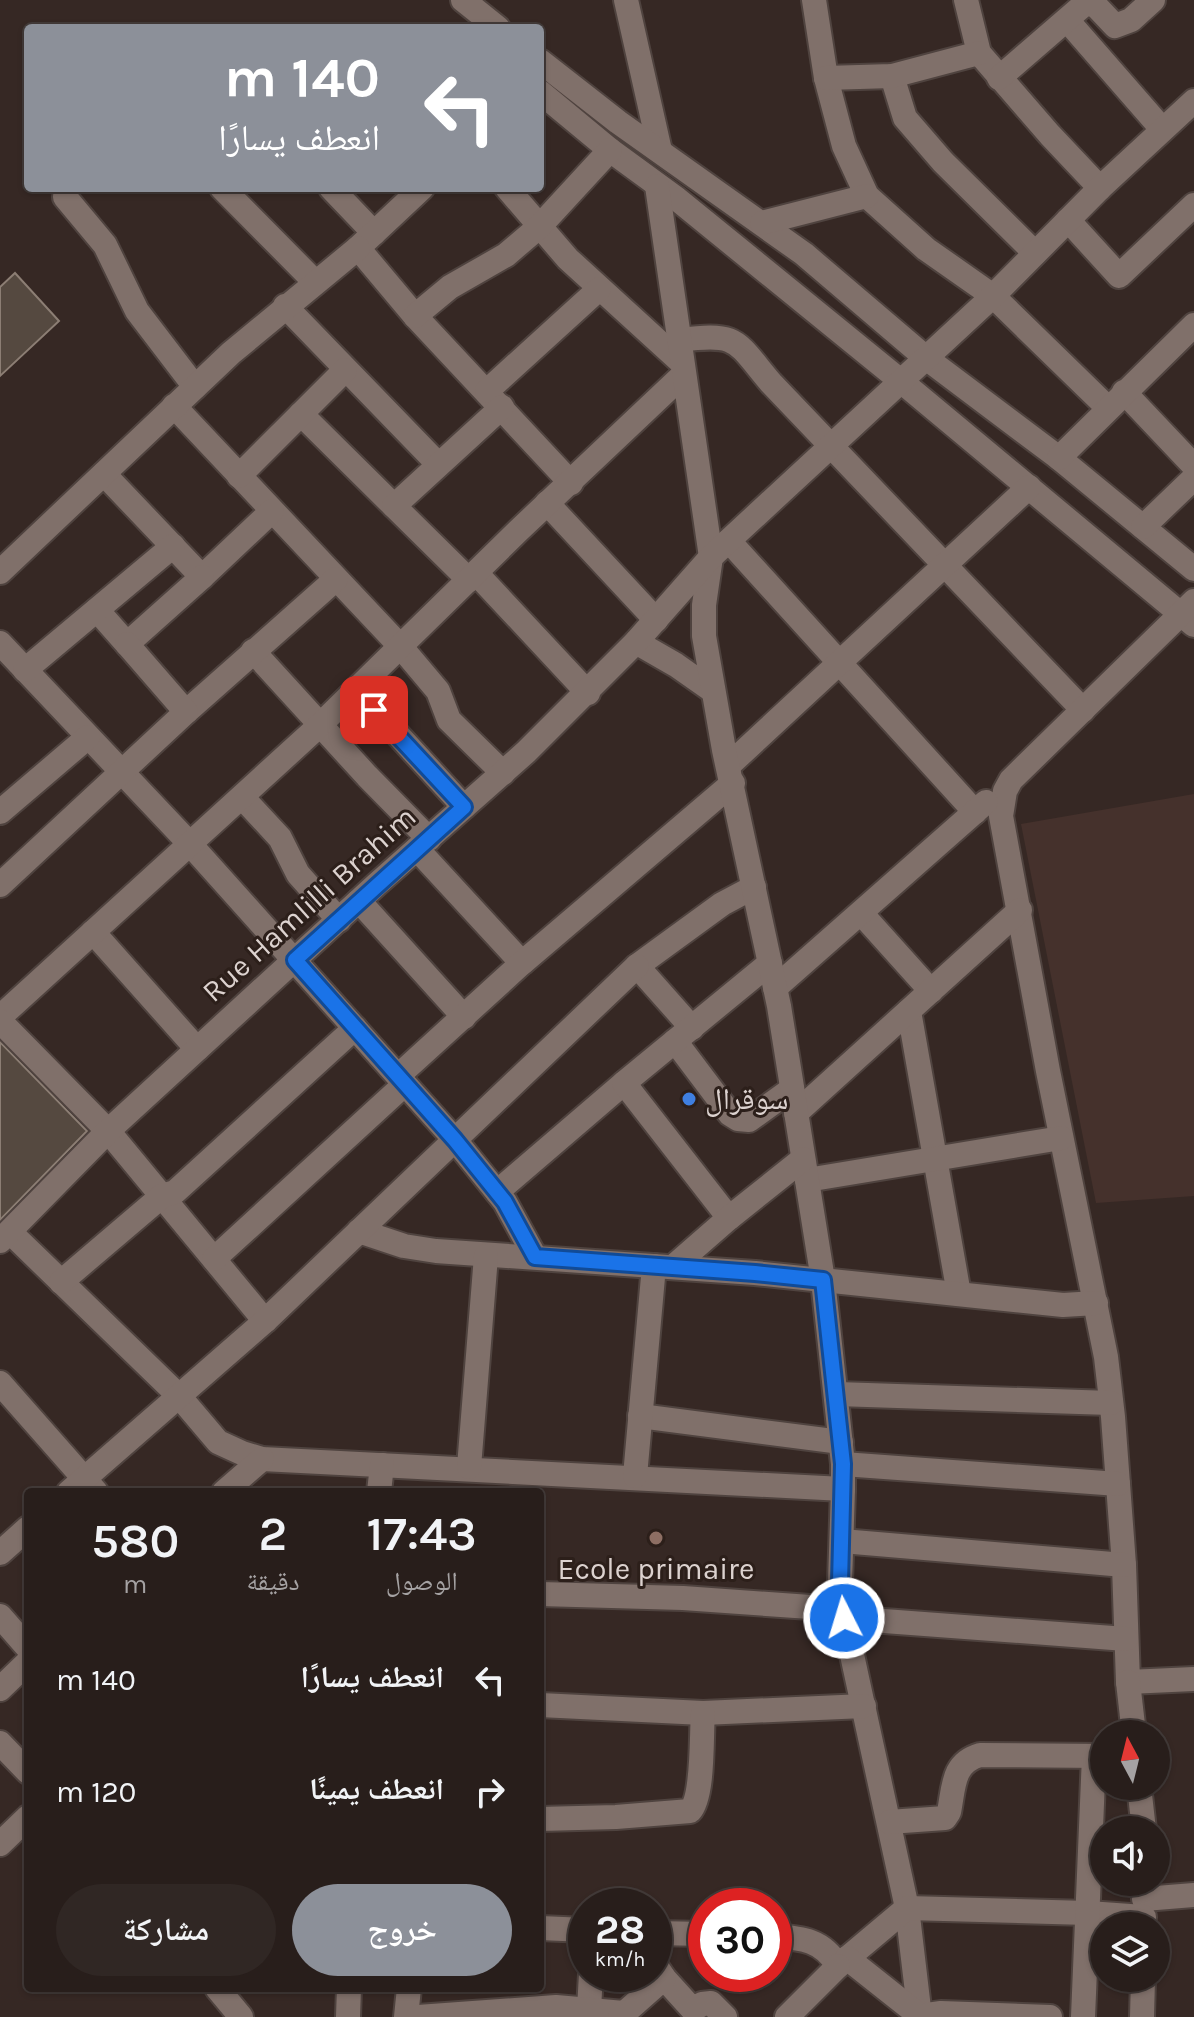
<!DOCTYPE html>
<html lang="ar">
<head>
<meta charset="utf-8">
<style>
	:root { --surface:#281e1b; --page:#302724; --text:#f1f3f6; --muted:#a5a2a3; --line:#443c3a; --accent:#8c9099 }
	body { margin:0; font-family:Karla,"Noto Naskh Arabic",sans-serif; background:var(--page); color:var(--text); direction:rtl; height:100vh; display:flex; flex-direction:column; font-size:30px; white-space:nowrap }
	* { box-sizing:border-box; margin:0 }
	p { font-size:26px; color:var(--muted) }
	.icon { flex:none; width:44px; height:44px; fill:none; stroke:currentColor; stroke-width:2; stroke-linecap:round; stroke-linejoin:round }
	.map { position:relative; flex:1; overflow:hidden; direction:ltr }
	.sheet { position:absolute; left:24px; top:1488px; width:520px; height:504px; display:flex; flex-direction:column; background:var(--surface); border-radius:8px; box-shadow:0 2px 6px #0004,0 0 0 2px var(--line); direction:rtl }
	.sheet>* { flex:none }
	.hud { position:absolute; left:24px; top:24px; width:520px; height:168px; border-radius:8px; box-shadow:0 2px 6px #0004,0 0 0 2px var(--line); direction:rtl; background:#8c9099; color:#fff; overflow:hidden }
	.needle { width:52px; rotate:353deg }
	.tools { position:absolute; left:1090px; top:1720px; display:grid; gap:16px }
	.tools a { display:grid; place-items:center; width:80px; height:80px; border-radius:50%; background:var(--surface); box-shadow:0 2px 6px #0004,0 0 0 2px var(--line); font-size:40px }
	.speed { position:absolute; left:568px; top:1888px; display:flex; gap:16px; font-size:40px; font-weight:700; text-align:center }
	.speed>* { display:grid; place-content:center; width:104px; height:104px; border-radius:50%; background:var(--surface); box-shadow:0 2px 6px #0004,0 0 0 2px var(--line); line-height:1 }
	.speed small { font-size:20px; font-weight:400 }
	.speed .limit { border:12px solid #d22; background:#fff; color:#111 }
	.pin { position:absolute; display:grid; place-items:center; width:68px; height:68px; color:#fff; margin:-34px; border-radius:16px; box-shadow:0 4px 12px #0006 }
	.me { position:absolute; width:88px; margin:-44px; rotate:355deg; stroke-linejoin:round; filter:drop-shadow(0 0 6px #0008) }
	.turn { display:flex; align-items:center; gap:28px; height:168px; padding:0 32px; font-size:36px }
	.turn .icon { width:104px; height:104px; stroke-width:2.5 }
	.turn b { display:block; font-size:56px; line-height:68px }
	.eta { display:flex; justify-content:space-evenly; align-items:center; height:136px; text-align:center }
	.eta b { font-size:48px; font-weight:600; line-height:56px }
	.primary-button { display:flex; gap:16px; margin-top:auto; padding:16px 32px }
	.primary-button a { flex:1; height:92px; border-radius:48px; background:var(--accent); color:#fff; font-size:32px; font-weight:600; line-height:92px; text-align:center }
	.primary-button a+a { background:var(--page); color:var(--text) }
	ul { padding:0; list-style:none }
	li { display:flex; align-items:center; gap:24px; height:112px; padding:0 32px }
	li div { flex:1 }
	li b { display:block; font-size:30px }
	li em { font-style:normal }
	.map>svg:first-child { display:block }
	.commercial { fill:#45312c }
	.building { fill:#554940; stroke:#8c7e74; stroke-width:2 }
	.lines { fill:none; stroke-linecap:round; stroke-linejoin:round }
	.minor-casing { stroke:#4f433f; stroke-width:28 }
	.minor { stroke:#80706a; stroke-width:24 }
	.route-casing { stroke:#114b97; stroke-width:20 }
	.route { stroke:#1a73e8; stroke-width:14 }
	.shop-dot { fill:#3f7fe0; stroke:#2c1f1a; stroke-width:3 }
	.education-dot { fill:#8d6e63; stroke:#2c1f1a; stroke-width:3 }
	.labels { text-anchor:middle; stroke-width:6; stroke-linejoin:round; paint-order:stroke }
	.street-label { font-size:30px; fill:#dcd2cf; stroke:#2c1f1a }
	.poi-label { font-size:30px; fill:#dcd2cf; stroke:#2c1f1a; text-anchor:start }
</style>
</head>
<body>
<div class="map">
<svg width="1194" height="2017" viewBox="0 0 1194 2017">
	<rect width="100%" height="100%" fill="#362824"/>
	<path class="commercial" d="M 1194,794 L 1194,1196 L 1096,1203 L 1021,824 Z"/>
	<g class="building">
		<path d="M 15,273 L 59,321 L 0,376 L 0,287 Z"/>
		<path d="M 0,1042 L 87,1131 L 0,1220 Z"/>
	</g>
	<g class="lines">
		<defs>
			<g id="minor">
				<path d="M 463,0 L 498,28"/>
				<path d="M 626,0 L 660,151"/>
				<path d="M 814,0 L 826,78 L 844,146 L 867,196 L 926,249 L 993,296 L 1108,408"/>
				<path d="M 966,0 L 979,53 L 1050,135 L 1100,188"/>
				<path d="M 1067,20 L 1162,129"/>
				<path d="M 540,61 L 618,122 L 804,254 L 926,358 L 1059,458 L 1194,569"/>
				<path d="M 892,76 L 905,118 L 943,162 L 1035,253"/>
				<path d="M 826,78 L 892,76 L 979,53"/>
				<path d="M 999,78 L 1087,2 L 1097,7 L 1115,26 L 1131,20 L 1153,0"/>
				<path d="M 540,92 L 610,150 L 677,199 L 902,382 L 1194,625"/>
				<path d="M 222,188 L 315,282"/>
				<path d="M 331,188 L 374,233"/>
				<path d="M 422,188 L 358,248 L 415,316 L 571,483"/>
				<path d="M 507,188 L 568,259 L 682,363"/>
				<path d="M 65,197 L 105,245 L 137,311 L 195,387"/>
				<path d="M 1068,220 L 1119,276 L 1194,205"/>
				<path d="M 762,223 L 867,196"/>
				<path d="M 285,306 L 438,464"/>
				<path d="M 415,316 L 450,287 L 506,255 L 540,226 L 610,150"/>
				<path d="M 679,340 C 739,333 734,339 771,383 L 1083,710"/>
				<path d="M 487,391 L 599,289"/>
				<path d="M 1124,392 L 1194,466"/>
				<path d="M 174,406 L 401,647 L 438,691 L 449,720 L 503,773"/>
				<path d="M 301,414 L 394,506"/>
				<path d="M 1059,458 L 1194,325"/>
				<path d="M 104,474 L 202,577 L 272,511"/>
				<path d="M 239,476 L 345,370"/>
				<path d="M 547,503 L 656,620"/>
				<path d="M 1143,527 L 1194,478"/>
				<path d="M 729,541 L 975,812"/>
				<path d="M 0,572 L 231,353 L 358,248"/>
				<path d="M 476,573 L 588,693"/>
				<path d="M 469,580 L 394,506 L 502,407"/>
				<path d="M 1194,601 L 1011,780 L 1005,791 L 1001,816 L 1048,1071 L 1106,1357 L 1113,1417 L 1124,1565 L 1128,1682 L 1194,1679"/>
				<path d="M 97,610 L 127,644 L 202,577"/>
				<path d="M 636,642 L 676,665 L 713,691"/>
				<path d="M 0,643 L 190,844 L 455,1140 L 505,1202 L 535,1257"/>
				<path d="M 253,651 L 367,776 L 429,839"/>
				<path d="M 25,670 L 173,546"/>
				<path d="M 357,690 L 464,807"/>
				<path d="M 186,712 L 336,579"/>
				<path d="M 728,766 L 1029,487"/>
				<path d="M 242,797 L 280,838 L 298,874 L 339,920"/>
				<path d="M 0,812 L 88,737"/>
				<path d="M 417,849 L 522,963"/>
				<path d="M 0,885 L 186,712 L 127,644"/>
				<path d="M 359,901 L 464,1017"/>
				<path d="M 861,913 L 931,991"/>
				<path d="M 93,932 L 197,1049"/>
				<path d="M 775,988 L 986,802"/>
				<path d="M 909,1011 L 959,1294"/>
				<path d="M 0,1017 L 320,725 L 518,531 L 683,375"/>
				<path d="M 0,1021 L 108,1131 L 265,1321"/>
				<path d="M 692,1028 L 637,966 L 722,904 L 754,887"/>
				<path d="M 675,1041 L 730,1114 L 738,1119 L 749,1120 L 792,1089"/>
				<path d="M 398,1076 L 522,963 L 733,783"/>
				<path d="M 796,1113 L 1020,910"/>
				<path d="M 807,1180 L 1061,1138"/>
				<path d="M 497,1192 L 624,1083"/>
				<path d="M 729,1218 L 624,1083 L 770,963"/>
				<path d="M 359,1231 L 404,1246 L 436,1251 L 755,1273 L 1063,1305 L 1096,1303"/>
				<path d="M 10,1232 L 179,1396 L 218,1442 L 242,1453 L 262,1459 L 843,1489 L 843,1464 L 823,1280 L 779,1006 L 724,750 L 704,636 L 704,605 L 711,557 L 657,186"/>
				<path d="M 0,1241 L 108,1131 L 377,884 L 526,752 L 636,642 L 711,557 L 993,296 L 1100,188 L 1194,101"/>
				<path d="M 214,1259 L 405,1084"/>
				<path d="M 674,1266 L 729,1218 L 803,1159"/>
				<path d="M 61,1282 L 162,1196 L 175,1192 L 355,1028"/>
				<path d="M 0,1383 L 96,1492"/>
				<path d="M 837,1394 L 1111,1403"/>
				<path d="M 640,1416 L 841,1442"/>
				<path d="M 843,1464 L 1118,1484"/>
				<path d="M 469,1467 L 486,1256"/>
				<path d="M 635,1476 L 654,1266"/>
				<path d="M 843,1489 L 840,1583 L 844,1618 L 907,1908 L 920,2017"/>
				<path d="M 69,1492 L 265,1321 L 637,966"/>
				<path d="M 224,1492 L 262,1459"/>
				<path d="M 379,1492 L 382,1465"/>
				<path d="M 842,1541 L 1124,1565"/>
				<path d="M 0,1553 L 28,1528"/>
				<path d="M 540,1594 L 683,1598 L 810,1607 L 826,1610 L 844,1618 L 1126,1639"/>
				<path d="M 0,1616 L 28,1648"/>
				<path d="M 1128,1682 L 1134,1734"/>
				<path d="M 0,1689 L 28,1662"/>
				<path d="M 540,1705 L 703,1713 L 864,1706"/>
				<path d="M 0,1743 L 28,1772"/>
				<path d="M 1139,1786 L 1144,1830"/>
				<path d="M 540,1819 L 616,1817 L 690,1811 C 704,1796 701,1735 703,1713"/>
				<path d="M 889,1822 L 945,1818 L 949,1812 C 954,1787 952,1763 980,1755 L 1104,1756"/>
				<path d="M 0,1844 L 28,1817"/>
				<path d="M 1144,1899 L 1194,1895"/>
				<path d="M 540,1928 L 586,1930"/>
				<path d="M 654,1933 L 706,1934"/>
				<path d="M 774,1936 C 802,1938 823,1940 838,1966 L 907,1908 L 1088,1913 L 1144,1917"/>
				<path d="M 847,1958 L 920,2016 L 941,2013 L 1050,2017"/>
				<path d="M 654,1963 L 664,1978 L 693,2010 L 702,2004 L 711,2003 L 725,2017"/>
				<path d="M 217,1988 L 241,2017"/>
				<path d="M 589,2009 L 591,1974"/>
				<path d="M 348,2017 L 349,1988"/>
				<path d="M 406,2017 L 409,1988"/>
				<path d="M 418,2017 L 556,2007 L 624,2013"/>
				<path d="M 620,2017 L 664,1978"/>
				<path d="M 787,2017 L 838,1966"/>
				<path d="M 1083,2017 L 1094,1756"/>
				<path d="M 1142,2017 L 1143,1978"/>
			</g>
		</defs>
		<use href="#minor" class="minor-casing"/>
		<use href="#minor" class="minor"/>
	</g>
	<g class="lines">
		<defs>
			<path id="route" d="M 374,710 L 464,807 L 295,960 L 455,1140 L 505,1202 L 535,1257 L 755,1273 L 823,1280 L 843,1464 L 840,1583 L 844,1618"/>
		</defs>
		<use href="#route" class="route-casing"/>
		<use href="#route" class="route"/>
	</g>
	<circle class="shop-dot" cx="689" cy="1099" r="8"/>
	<circle class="education-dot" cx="656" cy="1538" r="8"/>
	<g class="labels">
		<g class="street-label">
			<text transform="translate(309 904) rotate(-42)" y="10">Rue Hamlilli Brahim</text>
		</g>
		<g class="poi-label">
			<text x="705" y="1109">سوقرال</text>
			<text x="656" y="1579" text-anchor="middle">Ecole primaire</text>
		</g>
	</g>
</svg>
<div class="tools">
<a><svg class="needle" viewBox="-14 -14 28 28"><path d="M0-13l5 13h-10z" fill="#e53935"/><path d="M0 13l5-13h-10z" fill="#a5a2a3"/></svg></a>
<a><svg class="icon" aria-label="sound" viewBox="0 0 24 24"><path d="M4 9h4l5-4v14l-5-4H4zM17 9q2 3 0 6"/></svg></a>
<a><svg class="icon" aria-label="layers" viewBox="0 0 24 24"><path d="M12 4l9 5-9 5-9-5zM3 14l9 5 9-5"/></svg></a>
</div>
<div class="speed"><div>28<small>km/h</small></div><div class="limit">30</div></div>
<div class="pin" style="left:374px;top:710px;background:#d93025"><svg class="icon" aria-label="arrive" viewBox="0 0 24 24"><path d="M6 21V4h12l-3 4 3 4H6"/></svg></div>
<svg class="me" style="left:844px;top:1618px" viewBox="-20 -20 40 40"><circle r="17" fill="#1a73e8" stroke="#fff" stroke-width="3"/><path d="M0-11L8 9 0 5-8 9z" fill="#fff"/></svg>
<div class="hud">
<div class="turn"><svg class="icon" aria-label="left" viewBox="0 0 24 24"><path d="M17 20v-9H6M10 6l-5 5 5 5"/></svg><div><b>140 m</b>انعطف يسارًا</div></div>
</div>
<section class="sheet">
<div class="eta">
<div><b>17:43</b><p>الوصول</p></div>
<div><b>2</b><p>دقيقة</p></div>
<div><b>580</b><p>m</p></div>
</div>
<ul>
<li><svg class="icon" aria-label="left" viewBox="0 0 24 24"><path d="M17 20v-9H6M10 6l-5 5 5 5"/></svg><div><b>انعطف يسارًا</b></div><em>140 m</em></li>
<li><svg class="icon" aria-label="right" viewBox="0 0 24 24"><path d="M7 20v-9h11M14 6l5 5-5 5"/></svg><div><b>انعطف يمينًا</b></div><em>120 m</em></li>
</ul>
<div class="primary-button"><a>خروج</a><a>مشاركة</a></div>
</section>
</div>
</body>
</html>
